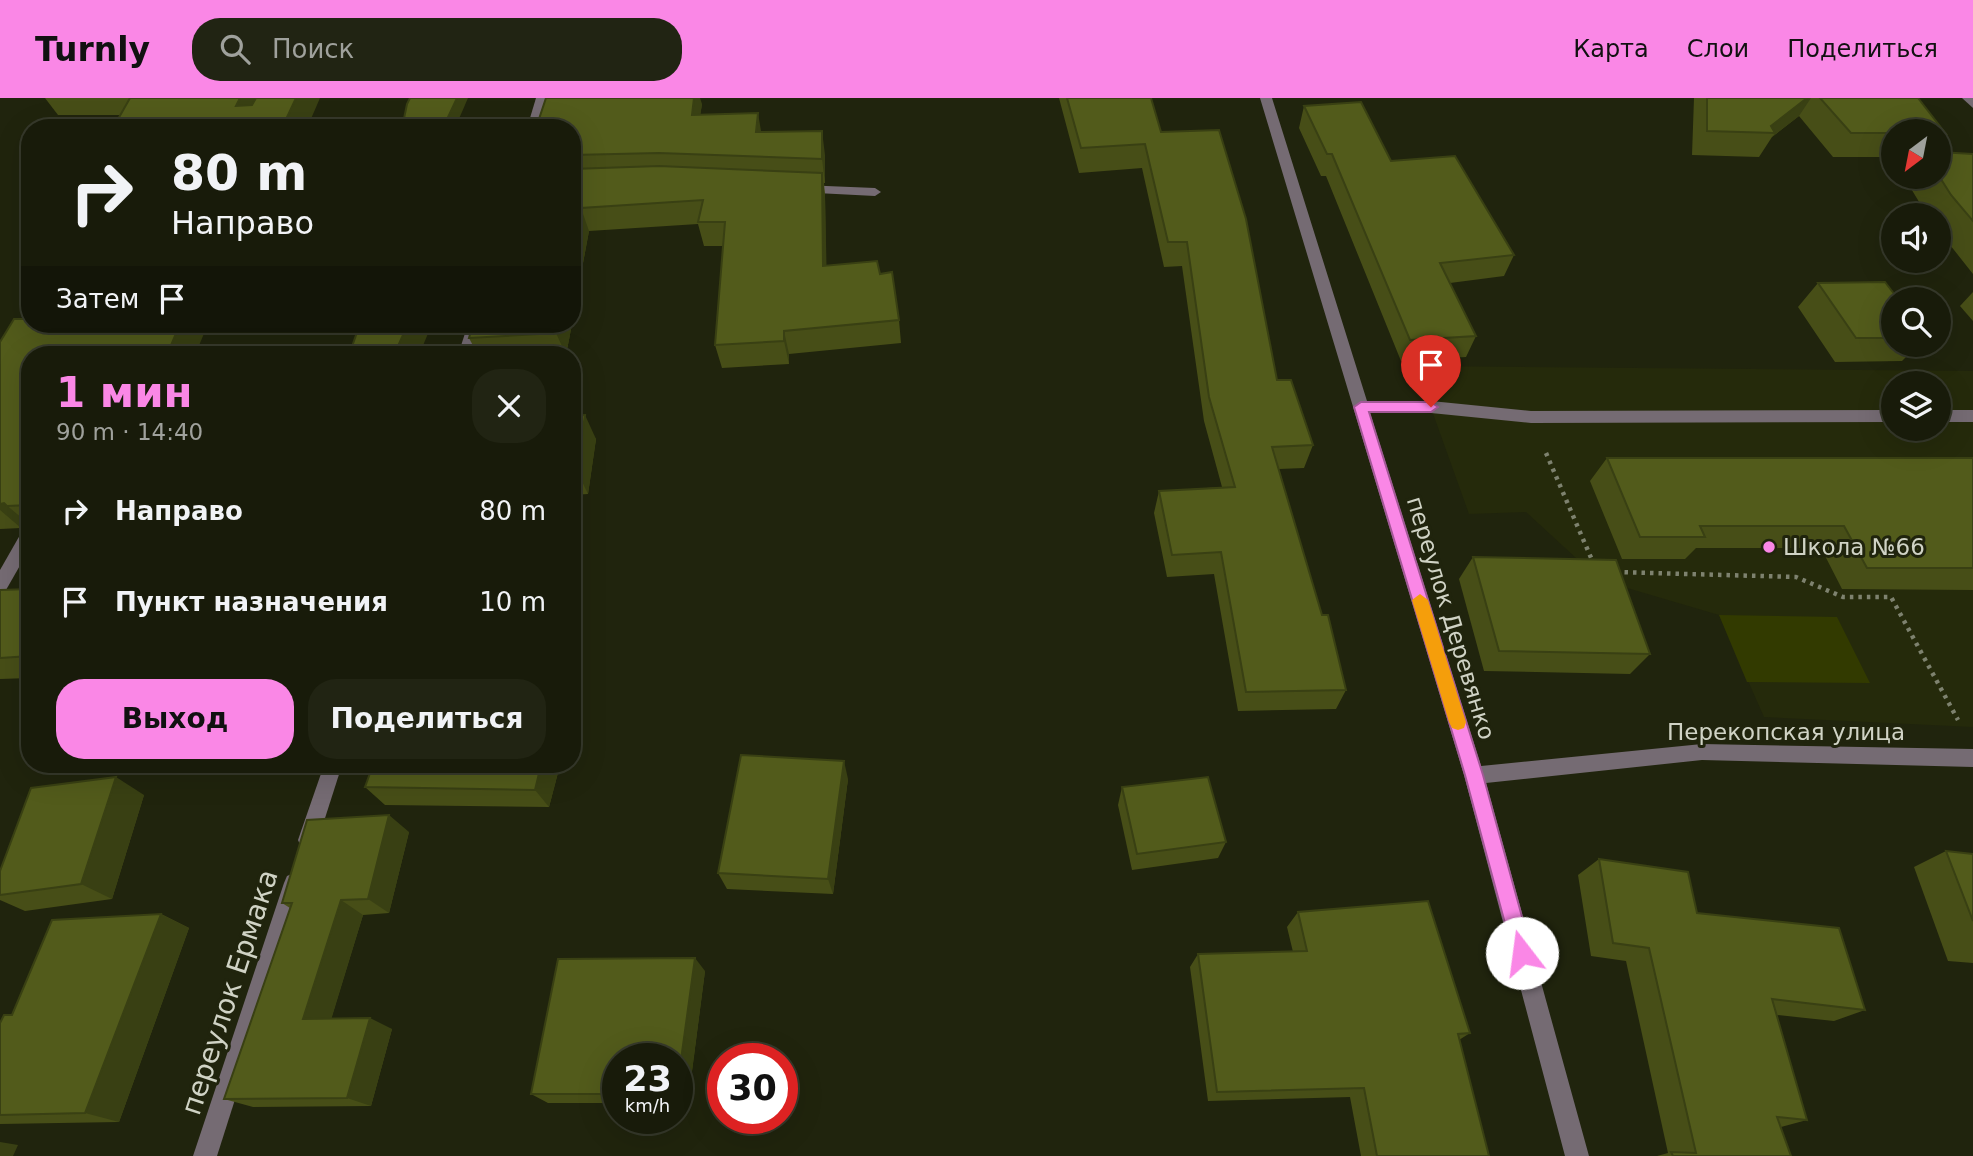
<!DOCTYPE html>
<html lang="ru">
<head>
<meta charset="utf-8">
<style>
	:root { --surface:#181b0a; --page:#212413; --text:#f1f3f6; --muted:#9fa19c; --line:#36392b; --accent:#fa87e6 }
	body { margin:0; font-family:"DejaVu Sans",sans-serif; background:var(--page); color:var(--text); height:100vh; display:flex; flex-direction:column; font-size:26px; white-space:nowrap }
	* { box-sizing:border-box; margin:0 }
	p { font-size:23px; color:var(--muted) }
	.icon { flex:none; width:38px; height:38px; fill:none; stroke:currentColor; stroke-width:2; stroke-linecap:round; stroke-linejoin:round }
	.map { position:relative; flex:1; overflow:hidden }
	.details { position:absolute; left:21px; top:248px; width:560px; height:427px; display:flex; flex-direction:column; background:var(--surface); border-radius:28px; box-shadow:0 7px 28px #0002,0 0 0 2px var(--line) }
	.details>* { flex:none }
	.banner { position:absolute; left:21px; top:21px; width:560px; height:214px; border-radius:28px; box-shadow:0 7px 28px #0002,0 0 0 2px var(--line); background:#181b0a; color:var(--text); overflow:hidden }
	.needle { width:46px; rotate:212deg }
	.controls { position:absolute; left:1881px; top:21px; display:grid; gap:14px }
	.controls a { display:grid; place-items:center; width:70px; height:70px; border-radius:50%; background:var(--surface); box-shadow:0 7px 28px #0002,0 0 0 2px var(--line); font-size:35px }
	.speed { position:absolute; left:602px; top:945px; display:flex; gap:14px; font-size:35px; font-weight:700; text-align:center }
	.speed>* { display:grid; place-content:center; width:91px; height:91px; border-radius:50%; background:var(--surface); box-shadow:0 7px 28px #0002,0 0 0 2px var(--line); line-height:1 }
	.speed small { font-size:18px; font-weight:400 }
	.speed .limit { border:10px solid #d22; background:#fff; color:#111 }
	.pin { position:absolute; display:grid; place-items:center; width:60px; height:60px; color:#fff; margin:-72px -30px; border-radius:50% 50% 50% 0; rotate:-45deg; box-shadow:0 0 7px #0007 }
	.pin .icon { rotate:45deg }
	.me { position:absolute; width:77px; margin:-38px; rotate:345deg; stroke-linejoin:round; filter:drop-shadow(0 0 5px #0008) }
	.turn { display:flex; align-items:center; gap:24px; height:147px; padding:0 35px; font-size:32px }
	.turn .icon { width:91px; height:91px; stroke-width:2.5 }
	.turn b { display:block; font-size:49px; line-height:60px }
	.then { display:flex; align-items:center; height:66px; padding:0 35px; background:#0003; gap:14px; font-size:26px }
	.round { display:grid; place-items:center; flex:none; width:74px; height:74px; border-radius:28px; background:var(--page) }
	.overview { display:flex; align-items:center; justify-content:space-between; height:119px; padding:0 35px }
	h1 { font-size:42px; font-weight:600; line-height:52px; color:var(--accent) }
	.cta { display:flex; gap:14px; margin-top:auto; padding:14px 35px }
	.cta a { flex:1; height:80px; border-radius:28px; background:var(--accent); color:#111; font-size:28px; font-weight:600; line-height:80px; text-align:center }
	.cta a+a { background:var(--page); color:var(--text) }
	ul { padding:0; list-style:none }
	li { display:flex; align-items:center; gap:21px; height:91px; padding:0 35px }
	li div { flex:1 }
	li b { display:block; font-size:26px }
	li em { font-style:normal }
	header { display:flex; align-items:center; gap:42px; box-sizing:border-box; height:98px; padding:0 35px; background:var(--accent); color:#111 }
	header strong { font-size:33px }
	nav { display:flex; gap:38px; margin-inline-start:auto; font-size:24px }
	.search { width:490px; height:63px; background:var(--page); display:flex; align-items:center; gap:18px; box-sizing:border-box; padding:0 24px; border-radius:28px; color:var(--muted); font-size:26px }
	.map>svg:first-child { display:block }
	.built { fill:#252a0b; fill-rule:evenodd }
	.green { fill:#323a00 }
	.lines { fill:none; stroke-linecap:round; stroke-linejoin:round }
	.path { stroke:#7e826f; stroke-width:4.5; stroke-dasharray:3.5 5; stroke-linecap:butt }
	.minor { fill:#756b73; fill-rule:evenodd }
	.wall { fill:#474e17; fill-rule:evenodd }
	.shaded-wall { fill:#394013 }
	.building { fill:#525b1b; stroke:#394013; stroke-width:2 }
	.route { fill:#fa87e6; stroke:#a25896; stroke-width:2 }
	.slow { fill:#f59e0b }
	.poi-dot { fill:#fa87e6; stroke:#20240d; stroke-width:2.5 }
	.labels { text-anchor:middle; stroke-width:6; stroke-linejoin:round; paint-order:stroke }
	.poi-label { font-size:23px; fill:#d0d3c5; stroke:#20240d; text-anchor:start }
	.street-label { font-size:23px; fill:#d0d3c5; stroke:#20240d }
	.near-street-label { font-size:28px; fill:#d0d3c5; stroke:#20240d }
</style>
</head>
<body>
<header>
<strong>Turnly</strong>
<div class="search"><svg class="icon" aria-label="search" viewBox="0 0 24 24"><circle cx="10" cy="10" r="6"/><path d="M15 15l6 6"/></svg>Поиск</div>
<nav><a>Карта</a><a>Слои</a><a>Поделиться</a></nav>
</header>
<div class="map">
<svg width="1973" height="1058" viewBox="0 0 1973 1058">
	<rect width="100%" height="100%" fill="#20240d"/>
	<path class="built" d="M 1416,268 L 1973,273 L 1973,629 L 1764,619 L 1719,517 L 1600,482 L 1526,414 L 1469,416 ZM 1894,285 L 1939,285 L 1939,331 L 1894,331 Z"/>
	<path class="green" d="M 1719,517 L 1837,519 L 1870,585 L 1747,584 Z"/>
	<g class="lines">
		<g class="path">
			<path d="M 1546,355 L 1592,462 L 1596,464"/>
			<path d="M 1616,474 L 1796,479 L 1843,499 L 1891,499 L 1958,622"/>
		</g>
		<g class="minor">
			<path d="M 536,0 L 548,0 L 539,30 L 527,30 Z"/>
			<path d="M 1260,0 L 1272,0 L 1367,303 L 1431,303 L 1531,313 L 1894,312 L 1894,324 L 1531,325 L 1431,315 L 1370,315 L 1481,668 L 1702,646 L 1973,651 L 1973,669 L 1702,662 L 1486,685 L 1589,1058 L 1565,1058 L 1464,677 Z"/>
			<path d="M 1962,0 L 1973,0 L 1973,10 Z"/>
			<path d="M 802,87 L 875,90 L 881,94 L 875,98 L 797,94 L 796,91 Z"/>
			<path d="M 468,226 L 482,226 L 472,257 L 458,257 Z"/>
			<rect x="1939" y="312" width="34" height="12"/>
			<path d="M 30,429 L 30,450 L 6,492 L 0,494 L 0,472 L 24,430 Z"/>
			<path d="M 324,667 L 342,667 L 318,742 L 315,749 L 308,751 L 301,749 L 298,742 Z"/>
			<path d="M 294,775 L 301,778 L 304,785 L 217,1058 L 193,1058 L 284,785 L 287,778 Z"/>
		</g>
	</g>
	<g class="wall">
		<path d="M 45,0 L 320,0 L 121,17 L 58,17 Z"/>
		<path d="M 1059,0 L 1151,0 L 1161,34 L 1277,282 L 1313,347 L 1304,370 L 1279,371 L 1322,517 L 1346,592 L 1336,611 L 1238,613 L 1214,476 L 1167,479 L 1154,415 L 1159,393 L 1222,389 L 1204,323 L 1182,168 L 1164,169 L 1142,70 L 1079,75 Z"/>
		<path d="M 1694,0 L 1918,0 L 1946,36 L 1939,44 L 1939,33 L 1894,33 L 1894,59 L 1833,59 L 1799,18 L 1772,39 L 1759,59 L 1692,57 Z"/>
		<path d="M 702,6 L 700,17 L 761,34 L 825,57 L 825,85 L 824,85 L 825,98 L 826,168 L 880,176 L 899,222 L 901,245 L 789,256 L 789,266 L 722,270 L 715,247 L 723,148 L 704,148 L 698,126 L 589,133 L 572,224 L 572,30 Z"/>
		<path d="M 1304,8 L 1391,63 L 1514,157 L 1504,178 L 1450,185 L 1476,238 L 1466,259 L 1401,263 L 1326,78 L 1321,78 L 1299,30 Z"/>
		<path d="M 1973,56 L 1973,176 L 1939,133 L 1939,117 L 1927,117 L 1904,79 L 1939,79 Z"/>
		<path d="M 1818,185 L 1894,201 L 1894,247 L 1918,247 L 1902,263 L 1835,264 L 1798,209 Z"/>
		<path d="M 1973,194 L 1973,223 L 1960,208 Z"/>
		<path d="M 30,196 L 30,212 L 24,206 Z"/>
		<path d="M 30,226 L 208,226 L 30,257 L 30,427 L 21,430 L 0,431 L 0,244 ZM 123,228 L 120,234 L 115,229 L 119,229 Z"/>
		<path d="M 572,226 L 566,257 L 478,257 L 469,240 Z"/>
		<path d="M 572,318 L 596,341 L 588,396 L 572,397 Z"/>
		<path d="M 1607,360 L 1973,360 L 1973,492 L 1842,491 L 1821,450 L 1696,450 L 1685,461 L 1622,461 L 1590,383 Z"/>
		<path d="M 1473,459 L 1650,556 L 1630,576 L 1484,573 L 1459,481 Z"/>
		<path d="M 30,491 L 30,580 L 0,581 L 0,492 Z"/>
		<path d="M 373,667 L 560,667 L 549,709 L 385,707 L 365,689 Z"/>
		<path d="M 848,681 L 833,796 L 727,791 L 718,775 Z"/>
		<path d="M 1122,689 L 1226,744 L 1218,760 L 1132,772 L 1118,707 Z"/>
		<path d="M 144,697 L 112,801 L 25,813 L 0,802 L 0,773 Z"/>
		<path d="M 409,734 L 389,815 L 363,817 L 331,921 L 392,931 L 371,1008 L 253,1009 L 224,1001 L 290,810 L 282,805 Z"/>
		<path d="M 1946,753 L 1973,756 L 1973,865 L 1948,863 L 1914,769 Z"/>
		<path d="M 1599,761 L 1697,815 L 1865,912 L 1834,923 L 1777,917 L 1807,1022 L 1781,1029 L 1791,1058 L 1657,1058 L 1668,1055 L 1626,863 L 1591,858 L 1578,777 Z"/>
		<path d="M 1298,814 L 1470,935 L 1459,942 L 1489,1058 L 1361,1058 L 1350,999 L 1208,1003 L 1190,869 L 1198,856 L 1293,854 L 1287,829 Z"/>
		<path d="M 161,816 L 189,830 L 119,1024 L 0,1026 L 0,925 Z"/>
		<path d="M 705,873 L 688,1004 L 677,1004 L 677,961 L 618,961 L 618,1005 L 548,1005 L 531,996 Z"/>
	</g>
	<g class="shaded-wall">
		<path d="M 240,0 L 266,0 L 251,30 L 236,8 Z"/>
		<path d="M 296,0 L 320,0 L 307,30 L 282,30 Z"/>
		<path d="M 457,0 L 468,0 L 455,30 L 443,30 Z"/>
		<path d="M 694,0 L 700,0 L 702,6 L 697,41 L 692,17 Z"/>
		<path d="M 1807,0 L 1811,0 L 1799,18 L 1772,39 L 1775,35 L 1771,28 Z"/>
		<path d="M 758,15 L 762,39 L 756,34 Z"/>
		<path d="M 822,33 L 825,57 L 825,85 L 822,61 Z"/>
		<path d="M 822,75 L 825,98 L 827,192 L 823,168 Z"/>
		<path d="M 581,110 L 589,133 L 572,224 L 572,153 Z"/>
		<path d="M 106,226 L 113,226 L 128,244 L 102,236 Z"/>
		<path d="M 180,226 L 208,226 L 195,257 L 167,257 Z"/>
		<path d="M 408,226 L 432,226 L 419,257 L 394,257 Z"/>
		<path d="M 558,226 L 572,226 L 566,257 L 556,235 Z"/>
		<path d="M 784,233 L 789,256 L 789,266 L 784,243 Z"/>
		<path d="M 585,317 L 596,341 L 588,396 L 577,373 Z"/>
		<path d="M 4,405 L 29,426 L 21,430 L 0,412 L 0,406 Z"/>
		<path d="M 844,663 L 848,681 L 833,796 L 828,781 Z"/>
		<path d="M 541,667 L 560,667 L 549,709 L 535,692 Z"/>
		<path d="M 116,679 L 144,697 L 112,801 L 81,786 Z"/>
		<path d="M 389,717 L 409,734 L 389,815 L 368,801 Z"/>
		<path d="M 341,802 L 363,817 L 328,932 L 303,921 Z"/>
		<path d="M 161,816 L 189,830 L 119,1024 L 85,1015 Z"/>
		<path d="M 695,860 L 705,873 L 688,1004 L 677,996 L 677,991 Z"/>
		<path d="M 370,920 L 392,931 L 371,1008 L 347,1000 Z"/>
		<path d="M 0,1044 L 18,1047 L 13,1058 L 0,1058 Z"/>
	</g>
	<g class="building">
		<path d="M 130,0 L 240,0 L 236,8 L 252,7 L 256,0 L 296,0 L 282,30 L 113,30 Z"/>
		<path d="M 410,0 L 457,0 L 443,30 L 402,30 L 407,6 Z"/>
		<path d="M 546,0 L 694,0 L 692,17 L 758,15 L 756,34 L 822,33 L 822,61 L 659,55 L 572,57 L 572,30 L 536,30 Z"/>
		<path d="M 1067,0 L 1151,0 L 1161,34 L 1219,32 L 1246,121 L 1277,282 L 1291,282 L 1313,347 L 1272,349 L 1322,517 L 1328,517 L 1346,592 L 1246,594 L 1221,454 L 1172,457 L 1159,393 L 1235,389 L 1209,299 L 1187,144 L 1168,144 L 1145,46 L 1081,50 Z"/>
		<path d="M 1707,0 L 1807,0 L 1771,28 L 1775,35 L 1707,33 Z"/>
		<path d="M 1820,0 L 1918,0 L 1946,36 L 1939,36 L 1939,33 L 1894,33 L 1894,35 L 1851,35 Z"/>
		<path d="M 1361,4 L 1391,63 L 1455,58 L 1514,157 L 1440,165 L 1476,238 L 1410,242 L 1332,56 L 1327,56 L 1304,8 Z"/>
		<path d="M 1939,54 L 1973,56 L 1973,123 L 1951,97 L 1939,78 Z"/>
		<path d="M 659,68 L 822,75 L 823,168 L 877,163 L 880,176 L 892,174 L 899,222 L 784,233 L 784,243 L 715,247 L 725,124 L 698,124 L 703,102 L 581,110 L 572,153 L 572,71 Z"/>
		<path d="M 1885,184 L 1898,201 L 1894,201 L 1894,240 L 1856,240 L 1818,185 Z"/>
		<path d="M 30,196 L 30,206 L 24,206 Z"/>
		<path d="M 14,221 L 30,221 L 30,226 L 106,226 L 102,236 L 118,236 L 125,226 L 180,226 L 167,257 L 30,257 L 30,407 L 7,408 L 4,405 L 0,406 L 0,244 Z"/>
		<path d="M 360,226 L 408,226 L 394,257 L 349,257 Z"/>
		<path d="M 473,226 L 558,226 L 556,235 L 469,240 Z"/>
		<path d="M 585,317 L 577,373 L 572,373 L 572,318 Z"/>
		<path d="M 1607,360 L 1973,360 L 1973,470 L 1867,470 L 1844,428 L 1700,428 L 1705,439 L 1640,439 Z"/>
		<path d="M 1473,459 L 1616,462 L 1650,556 L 1499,553 Z"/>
		<path d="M 30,491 L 30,558 L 0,560 L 0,492 Z"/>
		<path d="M 741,657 L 844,663 L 828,781 L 718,775 Z"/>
		<path d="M 373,667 L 541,667 L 535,692 L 365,689 Z"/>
		<path d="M 116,679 L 81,786 L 0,797 L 0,773 L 31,690 Z"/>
		<path d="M 1208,679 L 1226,744 L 1137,756 L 1122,689 Z"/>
		<path d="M 389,717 L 368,801 L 341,802 L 303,921 L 370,920 L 347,1000 L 224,1001 L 292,805 L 282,805 L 307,722 Z"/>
		<path d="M 1946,753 L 1973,756 L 1973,823 Z"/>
		<path d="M 1599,761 L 1688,774 L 1697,815 L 1839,830 L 1865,912 L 1772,901 L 1807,1022 L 1777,1019 L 1791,1058 L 1673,1058 L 1671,1054 L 1696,1055 L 1649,850 L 1613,845 Z"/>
		<path d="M 1428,803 L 1470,935 L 1458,936 L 1489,1058 L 1377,1058 L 1364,990 L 1217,994 L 1198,856 L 1307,853 L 1298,814 Z"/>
		<path d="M 161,816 L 85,1015 L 0,1017 L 0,925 L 4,917 L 12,917 L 52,822 Z"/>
		<path d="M 695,860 L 677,991 L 677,961 L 618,961 L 618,996 L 531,996 L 558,861 Z"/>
	</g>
	<path class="route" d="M 1361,304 L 1431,304 L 1438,309 L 1431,314 L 1369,314 L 1483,677 L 1532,855 L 1529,861 L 1522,864 L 1516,861 L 1513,855 L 1465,677 L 1354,309 Z"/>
	<path class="slow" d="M 1420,496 L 1428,502 L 1466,624 L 1464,630 L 1458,632 L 1452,630 L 1449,624 L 1412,502 Z"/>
	<circle class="poi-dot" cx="1769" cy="449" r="7"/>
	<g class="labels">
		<g class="poi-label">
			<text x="1783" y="457">Школа №66</text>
		</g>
		<g class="street-label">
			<text transform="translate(1451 520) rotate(73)" y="8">переулок Деревянко</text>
			<text x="1786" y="642">Перекопская улица</text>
		</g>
		<g class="near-street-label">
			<text transform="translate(229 894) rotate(-72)" y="10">переулок Ермака</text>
		</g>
	</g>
</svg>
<div class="controls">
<a><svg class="needle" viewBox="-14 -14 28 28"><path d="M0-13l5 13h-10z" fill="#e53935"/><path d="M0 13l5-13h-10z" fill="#9fa19c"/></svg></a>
<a><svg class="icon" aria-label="sound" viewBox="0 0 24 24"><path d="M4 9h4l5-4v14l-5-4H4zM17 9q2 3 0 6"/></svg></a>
<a><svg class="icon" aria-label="search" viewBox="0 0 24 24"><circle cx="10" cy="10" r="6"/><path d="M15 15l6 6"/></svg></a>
<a><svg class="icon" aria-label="layers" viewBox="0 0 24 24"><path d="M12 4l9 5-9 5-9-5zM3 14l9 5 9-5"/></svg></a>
</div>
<div class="speed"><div>23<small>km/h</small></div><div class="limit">30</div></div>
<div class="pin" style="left:1431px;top:309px;background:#d93025"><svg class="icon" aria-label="arrive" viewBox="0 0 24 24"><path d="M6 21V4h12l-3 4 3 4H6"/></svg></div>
<svg class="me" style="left:1522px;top:855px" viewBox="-20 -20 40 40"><circle r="19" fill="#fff"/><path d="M0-13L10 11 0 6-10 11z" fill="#fa87e6"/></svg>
<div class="banner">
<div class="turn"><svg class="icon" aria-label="right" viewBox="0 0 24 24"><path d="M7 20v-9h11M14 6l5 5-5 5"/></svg><div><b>80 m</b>Направо</div></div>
<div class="then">Затем<svg class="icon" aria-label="arrive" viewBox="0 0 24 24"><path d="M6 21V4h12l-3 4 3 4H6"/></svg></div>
</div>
<section class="details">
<div class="overview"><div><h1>1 мин</h1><p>90 m · 14:40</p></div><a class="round"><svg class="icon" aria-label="close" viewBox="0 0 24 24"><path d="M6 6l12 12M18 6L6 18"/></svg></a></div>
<ul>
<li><svg class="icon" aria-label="right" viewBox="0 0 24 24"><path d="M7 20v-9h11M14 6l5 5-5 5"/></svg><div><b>Направо</b></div><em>80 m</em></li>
<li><svg class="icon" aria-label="arrive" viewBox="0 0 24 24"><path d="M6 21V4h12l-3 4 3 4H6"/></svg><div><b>Пункт назначения</b></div><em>10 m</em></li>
</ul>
<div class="cta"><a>Выход</a><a>Поделиться</a></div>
</section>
</div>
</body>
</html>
